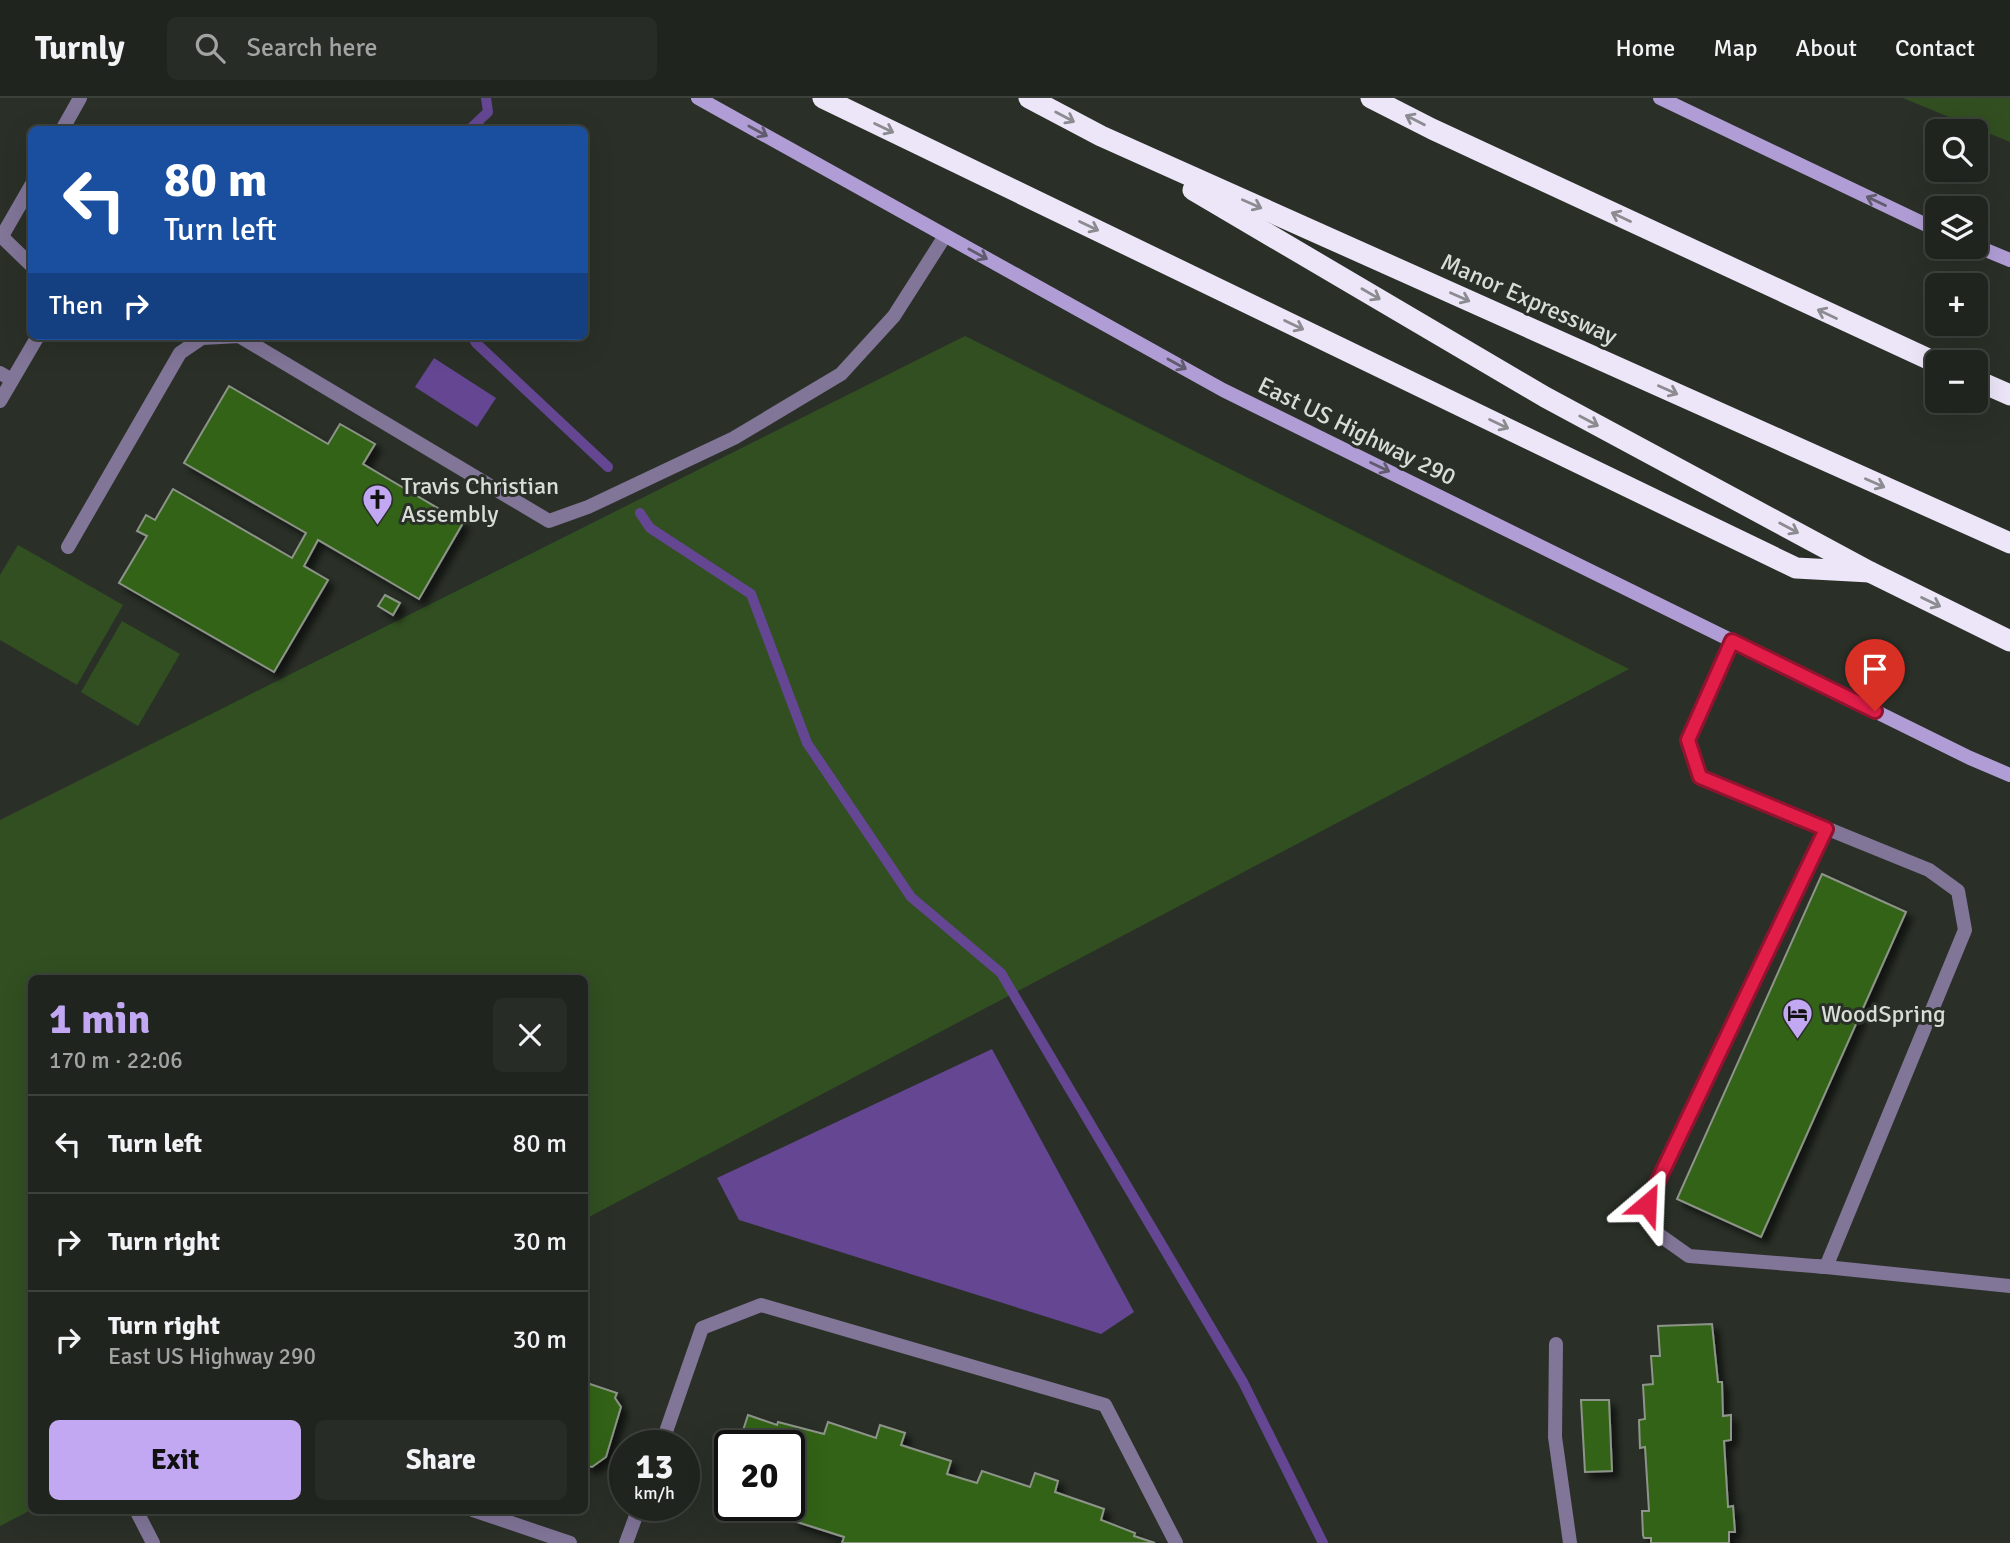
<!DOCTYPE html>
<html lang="en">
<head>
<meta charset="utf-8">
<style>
	:root { --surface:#20241e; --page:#282c27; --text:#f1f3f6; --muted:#a2a4a4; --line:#3d413c; --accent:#c2a8f2 }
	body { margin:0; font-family:Signika,sans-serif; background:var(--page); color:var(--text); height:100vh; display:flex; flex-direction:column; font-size:26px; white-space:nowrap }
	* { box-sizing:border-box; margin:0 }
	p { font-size:23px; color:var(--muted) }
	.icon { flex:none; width:38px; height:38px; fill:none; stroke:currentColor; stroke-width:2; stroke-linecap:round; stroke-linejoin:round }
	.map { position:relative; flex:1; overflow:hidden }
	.panel { position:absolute; left:28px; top:877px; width:560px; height:539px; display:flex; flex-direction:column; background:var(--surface); border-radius:10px; box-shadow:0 7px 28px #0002,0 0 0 2px var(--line) }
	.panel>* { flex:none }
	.top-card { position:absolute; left:28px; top:28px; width:560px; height:214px; border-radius:10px; box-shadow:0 7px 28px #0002,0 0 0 2px var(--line); background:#1a4fa0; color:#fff; overflow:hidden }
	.buttons { position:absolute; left:1925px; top:21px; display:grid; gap:14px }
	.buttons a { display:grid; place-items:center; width:63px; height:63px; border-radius:10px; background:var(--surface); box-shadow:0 7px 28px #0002,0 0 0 2px var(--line); font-size:35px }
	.speed { position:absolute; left:609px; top:1332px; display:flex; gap:14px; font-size:35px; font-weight:700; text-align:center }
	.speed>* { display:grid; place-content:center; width:91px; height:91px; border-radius:50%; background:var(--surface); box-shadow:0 7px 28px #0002,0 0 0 2px var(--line); line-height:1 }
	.speed small { font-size:18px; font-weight:400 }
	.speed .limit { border:4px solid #111; border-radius:10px; background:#fff; color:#111 }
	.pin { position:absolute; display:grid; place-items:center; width:60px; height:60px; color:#fff; margin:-72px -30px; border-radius:50% 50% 50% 0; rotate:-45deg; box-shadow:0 0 7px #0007 }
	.pin .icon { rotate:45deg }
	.me { position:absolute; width:77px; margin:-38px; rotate:26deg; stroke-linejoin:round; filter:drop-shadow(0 0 5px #0008) }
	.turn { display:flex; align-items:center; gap:24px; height:147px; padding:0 21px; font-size:32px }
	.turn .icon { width:91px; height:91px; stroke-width:2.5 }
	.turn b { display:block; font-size:49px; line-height:60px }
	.then { display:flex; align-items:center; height:66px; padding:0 21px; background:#0003; gap:14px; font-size:26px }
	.round { display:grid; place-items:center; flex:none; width:74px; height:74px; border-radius:10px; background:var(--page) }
	.headline { display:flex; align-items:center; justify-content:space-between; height:119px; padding:0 21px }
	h1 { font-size:42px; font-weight:800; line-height:52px; color:var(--accent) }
	.cta { display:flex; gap:14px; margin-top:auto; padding:14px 21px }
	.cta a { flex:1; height:80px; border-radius:10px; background:var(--accent); color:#111; font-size:28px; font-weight:800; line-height:80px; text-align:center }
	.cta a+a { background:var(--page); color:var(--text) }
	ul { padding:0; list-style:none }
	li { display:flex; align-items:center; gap:21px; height:98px; padding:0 21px; border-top:2px solid var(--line) }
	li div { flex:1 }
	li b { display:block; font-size:26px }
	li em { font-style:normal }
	header { display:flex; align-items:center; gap:42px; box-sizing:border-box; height:98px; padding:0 35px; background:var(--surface); border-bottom:2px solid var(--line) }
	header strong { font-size:33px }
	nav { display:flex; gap:38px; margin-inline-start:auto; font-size:24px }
	.search { width:490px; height:63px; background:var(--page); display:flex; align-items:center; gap:18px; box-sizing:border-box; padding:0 24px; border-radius:10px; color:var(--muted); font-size:26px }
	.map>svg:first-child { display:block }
	.green { fill:#314f21 }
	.water { fill:#644692 }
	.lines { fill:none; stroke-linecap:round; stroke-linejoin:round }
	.stream { stroke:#644692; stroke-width:10 }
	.building { fill:#336312; stroke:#8d948a; stroke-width:2; filter:url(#shadow) }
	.service { stroke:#817598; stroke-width:14 }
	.minor { stroke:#817598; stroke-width:14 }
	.secondary { stroke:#b09dd5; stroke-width:14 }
	.motorway { stroke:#ece6f8; stroke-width:21 }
	.oneway { stroke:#8b8b90 }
	.oneway2 { stroke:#605c6d }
	.route-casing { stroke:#92132f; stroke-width:18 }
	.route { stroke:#e11d48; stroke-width:12 }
	.labels { text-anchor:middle; stroke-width:6; stroke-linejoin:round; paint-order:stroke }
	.street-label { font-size:24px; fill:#d9ddd8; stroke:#2a3028 }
	.poi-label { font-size:24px; fill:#d9ddd8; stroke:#2a3028; text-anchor:start }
</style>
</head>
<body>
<header>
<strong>Turnly</strong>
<div class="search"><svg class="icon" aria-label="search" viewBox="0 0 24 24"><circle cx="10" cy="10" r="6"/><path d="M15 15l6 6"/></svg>Search here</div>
<nav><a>Home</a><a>Map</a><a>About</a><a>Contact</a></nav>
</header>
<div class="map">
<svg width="2010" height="1445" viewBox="0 0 2010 1445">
	<defs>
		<filter id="shadow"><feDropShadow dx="6" dy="6" stdDeviation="3.5" flood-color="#0009"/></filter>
	</defs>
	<rect width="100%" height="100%" fill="#2a3028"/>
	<g class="green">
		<path d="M 1903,0 L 2010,0 L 2010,44 Z"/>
		<path d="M 965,238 L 1629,571 L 585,1121 L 584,880 L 32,880 L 31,1412 L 0,1428 L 0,722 Z"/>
		<path d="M 18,447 L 123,507 L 77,587 L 0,542 L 0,477 Z"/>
		<path d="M 122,523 L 180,556 L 138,628 L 81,594 Z"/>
	</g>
	<g class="water">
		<path d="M 434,260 L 496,300 L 477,329 L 415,289 Z"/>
		<path d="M 992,951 L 1134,1214 L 1101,1236 L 739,1122 L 717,1080 Z"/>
	</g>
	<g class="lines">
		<g class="stream">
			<path d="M 469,32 L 488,14 L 486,0"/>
			<path d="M 472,238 L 476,245 L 608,369"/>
			<path d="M 640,415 L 650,430 L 751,496 L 807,645 L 911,799 L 1001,875 L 1243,1284 L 1323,1445"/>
		</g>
	</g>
	<g class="building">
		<path d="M 229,288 L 328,346 L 340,326 L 375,346 L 363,366 L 463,425 L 419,501 L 318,442 L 304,468 L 328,482 L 274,574 L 119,485 L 147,438 L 137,433 L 146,417 L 155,422 L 173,391 L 292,460 L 306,435 L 184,365 Z"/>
		<path d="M 385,497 L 400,505 L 393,517 L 378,508 Z"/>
		<path d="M 1822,776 L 1906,814 L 1761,1139 L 1677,1101 Z"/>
		<path d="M 1712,1226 L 1718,1284 L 1722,1284 L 1723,1318 L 1731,1317 L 1731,1342 L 1724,1343 L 1728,1409 L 1733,1408 L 1735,1434 L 1729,1434 L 1729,1445 L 1651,1445 L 1651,1440 L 1644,1440 L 1643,1437 L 1642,1413 L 1649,1413 L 1645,1349 L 1640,1350 L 1639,1322 L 1645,1321 L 1643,1287 L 1653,1286 L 1651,1258 L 1660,1258 L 1658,1228 Z"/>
		<path d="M 584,1284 L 617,1295 L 615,1300 L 621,1309 L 606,1359 L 592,1369 L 584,1367 Z"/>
		<path d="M 1581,1302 L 1609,1302 L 1612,1373 L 1585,1374 Z"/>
		<path d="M 748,1317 L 777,1327 L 778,1324 L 824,1336 L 828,1324 L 876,1340 L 880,1327 L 905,1335 L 901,1347 L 951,1363 L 947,1376 L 977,1385 L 982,1373 L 1030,1389 L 1035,1375 L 1058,1383 L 1055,1394 L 1104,1411 L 1101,1422 L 1135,1435 L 1134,1438 L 1155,1445 L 842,1445 L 844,1439 L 794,1423 L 798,1410 L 786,1407 L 789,1407 L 789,1348 L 738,1348 Z"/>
	</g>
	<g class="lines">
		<g class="service">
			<path d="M 62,32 L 80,0"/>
			<path d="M 0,137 L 32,168"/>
			<path d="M 2,138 L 32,86"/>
			<path d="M 0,275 L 12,282"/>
			<path d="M 0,303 L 38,238"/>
			<path d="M 68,449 L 180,255 L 202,240 L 239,238 L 549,423 L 588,409 L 734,340 L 841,276 L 894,218 L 945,138"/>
			<path d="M 1732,543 L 1688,643 L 1700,679 L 1929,772 L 1958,793 L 1965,832 L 1826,1169 L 1689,1158 L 1658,1136 L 1647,1106 L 1826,731"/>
			<path d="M 1816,1168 L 2010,1188"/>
		</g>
		<g class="minor">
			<path d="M 1556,1246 L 1555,1339 L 1570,1445"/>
			<path d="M 661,1348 L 702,1230 L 761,1207 L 1105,1307 L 1176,1445"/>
			<path d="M 136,1412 L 153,1445"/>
			<path d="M 473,1412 L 570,1445"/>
			<path d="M 626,1445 L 640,1407"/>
		</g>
		<g class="secondary">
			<path d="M 698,0 L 1223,292 L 1970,660 L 2010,677"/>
			<path d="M 1660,0 L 1937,132"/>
			<path d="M 1976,148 L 2010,162"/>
		</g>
		<g class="motorway">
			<path d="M 823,0 L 1796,470 L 1870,474"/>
			<path d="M 1029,0 L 1101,38 L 2010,445"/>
			<path d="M 1371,0 L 1432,31 L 1937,265"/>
			<path d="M 1193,92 L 1545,299 L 1870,474 L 2010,543"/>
			<path d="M 1976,282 L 2010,297"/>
		</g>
	</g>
	<defs><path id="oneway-shaft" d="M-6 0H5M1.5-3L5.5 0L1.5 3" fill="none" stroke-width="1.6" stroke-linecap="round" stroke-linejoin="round" transform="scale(1.75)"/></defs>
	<g class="oneway">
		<use href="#oneway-shaft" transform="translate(1065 19) rotate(28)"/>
		<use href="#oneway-shaft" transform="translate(1415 22) rotate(-153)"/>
		<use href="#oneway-shaft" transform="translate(884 30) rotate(26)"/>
		<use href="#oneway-shaft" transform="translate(1252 106) rotate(24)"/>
		<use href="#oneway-shaft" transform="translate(1621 119) rotate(-155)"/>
		<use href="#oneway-shaft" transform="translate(1089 128) rotate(26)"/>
		<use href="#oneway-shaft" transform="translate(1371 196) rotate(30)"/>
		<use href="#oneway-shaft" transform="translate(1460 199) rotate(24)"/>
		<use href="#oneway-shaft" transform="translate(1827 216) rotate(-155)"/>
		<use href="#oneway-shaft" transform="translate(1294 227) rotate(26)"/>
		<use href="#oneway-shaft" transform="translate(1668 292) rotate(24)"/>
		<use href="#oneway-shaft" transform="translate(1589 323) rotate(28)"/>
		<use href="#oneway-shaft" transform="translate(1499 326) rotate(26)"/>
		<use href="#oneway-shaft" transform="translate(1875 385) rotate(24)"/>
		<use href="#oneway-shaft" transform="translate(1789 430) rotate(28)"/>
		<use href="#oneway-shaft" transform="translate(1931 504) rotate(26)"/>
	</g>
	<g class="oneway2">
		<use href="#oneway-shaft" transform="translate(758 33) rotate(29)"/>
		<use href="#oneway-shaft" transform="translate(1876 103) rotate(-155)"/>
		<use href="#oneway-shaft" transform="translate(978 156) rotate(29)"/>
		<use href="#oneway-shaft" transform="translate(1177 266) rotate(29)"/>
		<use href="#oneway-shaft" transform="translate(1380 369) rotate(26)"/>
	</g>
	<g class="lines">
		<defs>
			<path id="route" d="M 1647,1106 L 1826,731 L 1700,679 L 1688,642 L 1732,543 L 1875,613"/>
		</defs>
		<use href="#route" class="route-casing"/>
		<use href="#route" class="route"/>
	</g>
	<defs>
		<symbol id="church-pin" viewBox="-11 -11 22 30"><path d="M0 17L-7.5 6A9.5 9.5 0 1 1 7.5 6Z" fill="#c2a8f2" stroke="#2a3028"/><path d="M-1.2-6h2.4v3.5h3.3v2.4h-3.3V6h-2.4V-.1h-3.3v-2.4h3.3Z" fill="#111"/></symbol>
		<symbol id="hotel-pin" viewBox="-11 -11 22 30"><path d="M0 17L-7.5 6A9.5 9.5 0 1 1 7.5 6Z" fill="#c2a8f2" stroke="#2a3028"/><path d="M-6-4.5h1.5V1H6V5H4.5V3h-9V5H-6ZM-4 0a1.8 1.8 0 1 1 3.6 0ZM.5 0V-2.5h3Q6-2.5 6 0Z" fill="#111"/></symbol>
	</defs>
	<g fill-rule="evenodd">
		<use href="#church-pin" x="360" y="384" width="35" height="47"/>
		<use href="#hotel-pin" x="1780" y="898" width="35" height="47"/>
	</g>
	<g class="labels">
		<g class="street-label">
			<text transform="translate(1529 201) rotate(24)" y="8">Manor Expressway</text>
			<text transform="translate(1357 333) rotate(26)" y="8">East US Highway 290</text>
		</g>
		<g class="poi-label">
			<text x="401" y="396">Travis Christian<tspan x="401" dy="28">Assembly</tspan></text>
			<text x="1821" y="924">WoodSpring</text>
		</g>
	</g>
</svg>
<div class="buttons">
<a><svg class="icon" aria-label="search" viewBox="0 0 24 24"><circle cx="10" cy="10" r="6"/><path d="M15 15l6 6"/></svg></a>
<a><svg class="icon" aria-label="layers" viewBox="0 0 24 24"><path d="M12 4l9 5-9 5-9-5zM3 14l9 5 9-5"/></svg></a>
<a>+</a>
<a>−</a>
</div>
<div class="speed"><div>13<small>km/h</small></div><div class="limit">20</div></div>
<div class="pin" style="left:1875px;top:613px;background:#d93025"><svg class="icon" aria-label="arrive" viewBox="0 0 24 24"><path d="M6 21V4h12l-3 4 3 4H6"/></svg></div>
<svg class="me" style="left:1647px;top:1106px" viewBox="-20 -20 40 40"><path d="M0-17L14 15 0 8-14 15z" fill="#e11d48" stroke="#fff" stroke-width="4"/></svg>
<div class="top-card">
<div class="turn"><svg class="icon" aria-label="left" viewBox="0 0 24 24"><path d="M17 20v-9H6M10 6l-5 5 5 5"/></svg><div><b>80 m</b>Turn left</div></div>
<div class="then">Then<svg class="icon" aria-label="right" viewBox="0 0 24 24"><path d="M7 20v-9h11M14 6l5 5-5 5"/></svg></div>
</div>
<section class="panel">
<div class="headline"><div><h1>1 min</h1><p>170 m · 22:06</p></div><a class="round"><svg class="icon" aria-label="close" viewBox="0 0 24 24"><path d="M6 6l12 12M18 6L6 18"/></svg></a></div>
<ul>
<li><svg class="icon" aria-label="left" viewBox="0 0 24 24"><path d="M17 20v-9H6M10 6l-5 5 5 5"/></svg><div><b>Turn left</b></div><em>80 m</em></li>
<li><svg class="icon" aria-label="right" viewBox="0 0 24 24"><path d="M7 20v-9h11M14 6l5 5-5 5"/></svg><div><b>Turn right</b></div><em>30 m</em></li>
<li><svg class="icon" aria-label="right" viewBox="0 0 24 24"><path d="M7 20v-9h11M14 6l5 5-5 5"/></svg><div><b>Turn right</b><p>East US Highway 290</p></div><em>30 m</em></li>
</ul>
<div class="cta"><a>Exit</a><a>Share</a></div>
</section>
</div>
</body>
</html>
